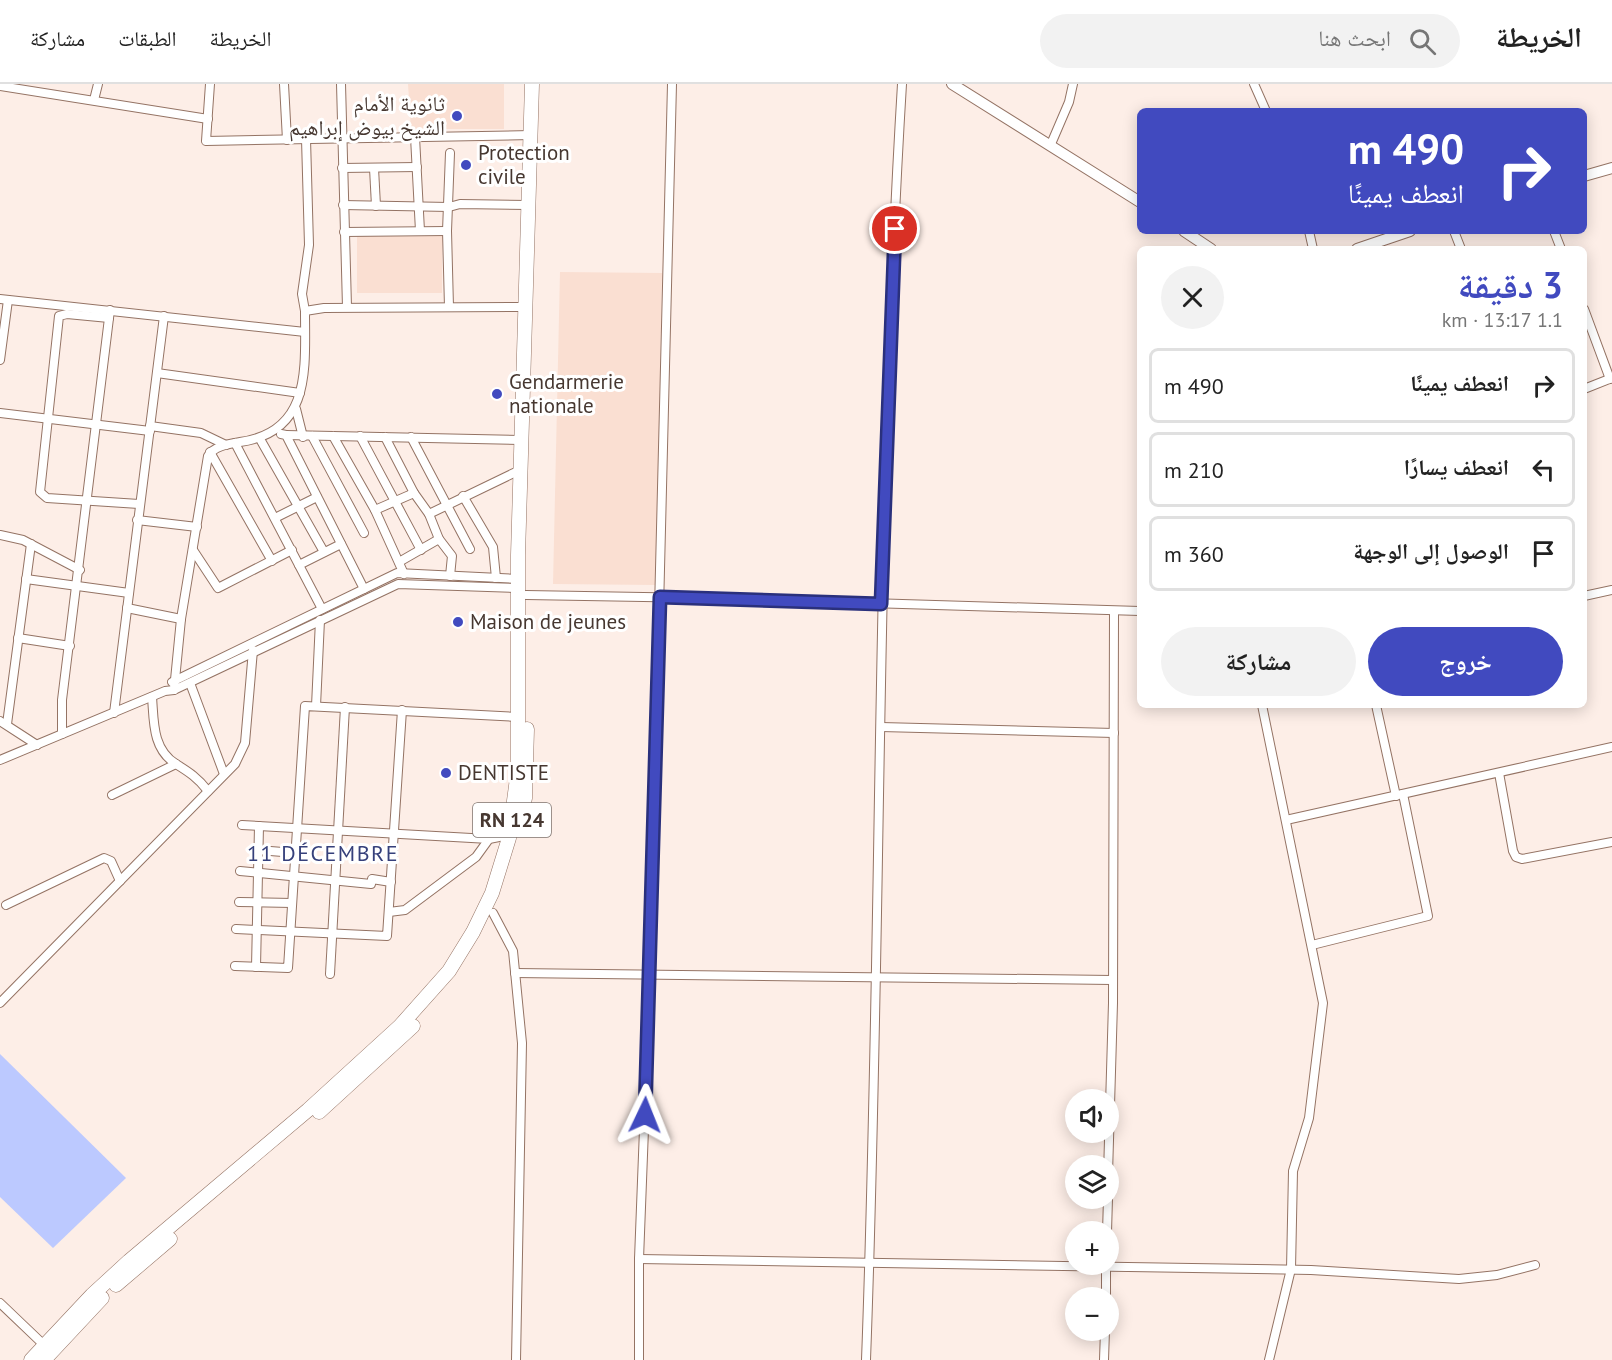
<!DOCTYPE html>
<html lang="ar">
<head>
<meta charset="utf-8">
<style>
	:root { --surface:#fff; --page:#f2f2f2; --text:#222; --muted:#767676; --line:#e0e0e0; --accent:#414abf }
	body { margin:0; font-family:"PT Sans","Noto Naskh Arabic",sans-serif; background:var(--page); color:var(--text); direction:rtl; height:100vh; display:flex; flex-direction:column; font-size:22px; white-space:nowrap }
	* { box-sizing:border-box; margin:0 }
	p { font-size:20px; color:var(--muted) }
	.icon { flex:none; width:33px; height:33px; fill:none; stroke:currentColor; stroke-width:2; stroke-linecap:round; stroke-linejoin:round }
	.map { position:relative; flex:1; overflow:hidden; direction:ltr }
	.sheet { position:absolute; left:1137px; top:162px; width:450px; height:462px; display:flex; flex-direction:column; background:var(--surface); border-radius:9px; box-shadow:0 3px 15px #0003; direction:rtl }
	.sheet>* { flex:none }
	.top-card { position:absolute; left:1137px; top:24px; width:450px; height:126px; border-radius:9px; box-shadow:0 3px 15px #0003; direction:rtl; background:#414abf; color:#fff; overflow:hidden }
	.controls { position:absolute; left:1065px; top:1005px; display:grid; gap:12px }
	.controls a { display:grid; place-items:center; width:54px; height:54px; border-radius:50%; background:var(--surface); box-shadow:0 3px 15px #0003; font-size:30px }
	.pin { position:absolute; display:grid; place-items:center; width:51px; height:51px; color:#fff; margin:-26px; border:3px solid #fff; border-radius:50%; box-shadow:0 2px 6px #0007 }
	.me { position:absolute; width:66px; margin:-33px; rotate:2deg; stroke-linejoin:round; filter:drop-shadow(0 0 4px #0008) }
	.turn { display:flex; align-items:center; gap:21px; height:126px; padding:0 24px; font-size:27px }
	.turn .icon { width:78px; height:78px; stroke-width:2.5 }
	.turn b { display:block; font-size:42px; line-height:51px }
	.round { display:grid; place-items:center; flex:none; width:63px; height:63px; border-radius:32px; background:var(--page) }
	.overview { display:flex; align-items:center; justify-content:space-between; height:102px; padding:0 24px }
	h1 { font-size:36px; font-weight:700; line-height:45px; color:var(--accent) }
	.primary-button { display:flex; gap:12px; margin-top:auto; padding:12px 24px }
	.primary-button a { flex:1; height:69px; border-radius:36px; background:var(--accent); color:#fff; font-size:24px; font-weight:700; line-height:69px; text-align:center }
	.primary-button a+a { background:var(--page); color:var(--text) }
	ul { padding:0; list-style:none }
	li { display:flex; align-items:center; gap:18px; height:75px; margin:0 12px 9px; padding:0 12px; border:3px solid var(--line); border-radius:9px }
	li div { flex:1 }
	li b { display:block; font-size:22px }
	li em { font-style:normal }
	header { display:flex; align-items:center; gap:36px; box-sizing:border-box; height:84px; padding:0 30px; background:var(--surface); border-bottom:2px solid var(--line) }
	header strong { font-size:28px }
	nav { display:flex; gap:33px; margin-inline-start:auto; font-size:21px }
	.search { width:420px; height:54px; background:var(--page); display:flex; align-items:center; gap:15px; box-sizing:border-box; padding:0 21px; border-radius:33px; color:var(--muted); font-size:22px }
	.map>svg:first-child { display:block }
	.built { fill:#fadfd2 }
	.green { fill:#bcc9ff }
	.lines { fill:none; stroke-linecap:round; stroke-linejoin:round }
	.minor-casing { stroke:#947364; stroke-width:10 }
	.tertiary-casing { stroke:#947364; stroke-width:12 }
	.primary-casing { stroke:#947364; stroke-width:15 }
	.minor { stroke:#fff; stroke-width:8 }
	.tertiary { stroke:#fff; stroke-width:10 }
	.primary { stroke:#fff; stroke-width:14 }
	.route-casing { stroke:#2a307c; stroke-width:15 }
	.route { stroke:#414abf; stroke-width:10 }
	.poi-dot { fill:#414abf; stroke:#fff; stroke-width:2 }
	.labels { text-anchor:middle; stroke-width:6; stroke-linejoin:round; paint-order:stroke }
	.shield { fill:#fff; stroke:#7e736e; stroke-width:1.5 }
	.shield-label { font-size:20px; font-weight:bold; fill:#463730 }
	.poi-label { font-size:21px; fill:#463730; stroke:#fff; text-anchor:start }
	.neighbourhood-label { font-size:22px; letter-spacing:1.5px; fill:#36407b; stroke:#fff }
</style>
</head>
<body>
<header>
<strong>الخريطة</strong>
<div class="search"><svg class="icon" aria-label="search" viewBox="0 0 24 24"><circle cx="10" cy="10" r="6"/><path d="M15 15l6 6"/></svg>ابحث هنا</div>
<nav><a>الخريطة</a><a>الطبقات</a><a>مشاركة</a></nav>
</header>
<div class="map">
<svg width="1612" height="1276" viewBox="0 0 1612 1276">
	<rect width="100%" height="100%" fill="#fdeee7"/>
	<g class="built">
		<path d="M 408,0 L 504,0 L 504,45 L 411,45 Z"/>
		<rect x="357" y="151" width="85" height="58"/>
		<path d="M 560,188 L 662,189 L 656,501 L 553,500 Z"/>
	</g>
	<path class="green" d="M 0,970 L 126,1094 L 53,1164 L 0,1113 Z"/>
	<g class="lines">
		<defs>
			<g id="minor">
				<path d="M 210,0 L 206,57 L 531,51"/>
				<path d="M 284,0 L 287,56"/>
				<path d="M 341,0 L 347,223"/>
				<path d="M 1254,0 L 1266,27"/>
				<path d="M 0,2 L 208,35"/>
				<path d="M 94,16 L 98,0"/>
				<path d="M 415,53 L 420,147"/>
				<path d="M 1051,60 L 1069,18 L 1073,0"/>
				<path d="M 342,84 L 417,83"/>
				<path d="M 374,84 L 376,122"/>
				<path d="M 343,121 L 449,123 L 460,120 L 528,121"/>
				<path d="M 1309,147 L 1313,165"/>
				<path d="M 1454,147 L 1461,165"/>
				<path d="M 1554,147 L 1561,165"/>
				<path d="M 344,148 L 447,147"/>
				<path d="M 0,215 L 305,248"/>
				<path d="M 449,223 L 447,147 L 450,69"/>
				<path d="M 1584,225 L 1610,295"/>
				<path d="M 305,227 L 302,210 L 309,161 L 306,55"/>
				<path d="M 109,234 L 67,230 L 59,232 L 40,408 L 47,414 L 139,420"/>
				<path d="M 0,276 L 8,216"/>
				<path d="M 157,289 L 300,309"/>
				<path d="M 1584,305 L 1612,294"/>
				<path d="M 296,325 L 303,353"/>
				<path d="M 0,329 L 150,347"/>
				<path d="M 150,342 L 201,349 L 226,361"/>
				<path d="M 281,350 L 286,351 L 364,505"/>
				<path d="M 286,351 L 521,356"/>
				<path d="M 312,352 L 364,449"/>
				<path d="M 333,352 L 375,426 L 404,490"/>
				<path d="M 360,352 L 421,466"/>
				<path d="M 385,353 L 414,409 L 429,430 L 439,455 L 452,472 L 450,492"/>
				<path d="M 411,353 L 470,465"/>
				<path d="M 260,355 L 324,468"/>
				<path d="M 235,359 L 322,525"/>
				<path d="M 210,368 L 272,477"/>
				<path d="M 463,412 L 493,463 L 496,494"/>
				<path d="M 375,426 L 414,409"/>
				<path d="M 429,430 L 520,386"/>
				<path d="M 275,434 L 317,413"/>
				<path d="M 137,436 L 197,443"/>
				<path d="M 0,451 L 23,456 L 80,486"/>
				<path d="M 193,466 L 218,504 L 292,466"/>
				<path d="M 399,478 L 439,455"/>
				<path d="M 299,481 L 341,460"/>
				<path d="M 26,495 L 129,509"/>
				<path d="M 526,511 L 702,514 L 1140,527"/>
				<path d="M 1584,512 L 1612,506"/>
				<path d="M 127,524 L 181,535"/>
				<path d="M 18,554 L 70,562"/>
				<path d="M 172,598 L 397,489 L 518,495"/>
				<path d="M 190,599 L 224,690"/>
				<path d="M 174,606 L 181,535 L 208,372 C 214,362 229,360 240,358 C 312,348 305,284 305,227 L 324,224 L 524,223"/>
				<path d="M 152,613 C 154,637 152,665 176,680 C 189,688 198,694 208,707"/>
				<path d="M 1262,621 L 1323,919 L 1309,1034 L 1293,1087 L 1291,1185 L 1269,1276"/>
				<path d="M 1376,621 L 1396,712"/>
				<path d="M 316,622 L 320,536"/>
				<path d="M 114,629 L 164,232"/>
				<path d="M 0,637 L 37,661"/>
				<path d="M 7,640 L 31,460"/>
				<path d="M 881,643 L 1114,649"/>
				<path d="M 62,650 L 62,616 L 110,226"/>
				<path d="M 0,676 L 165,607 L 174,606 L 398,500 L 518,504"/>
				<path d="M 1499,689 L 1513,767 L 1516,773 L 1522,775 L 1612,758"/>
				<path d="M 112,711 L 176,680"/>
				<path d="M 1286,736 L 1612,663"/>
				<path d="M 242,741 L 489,755"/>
				<path d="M 258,766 L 295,769"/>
				<path d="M 240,787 L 371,800 L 372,795 L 391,798"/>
				<path d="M 239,818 L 292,819"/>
				<path d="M 6,821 L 104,774 L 111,777 L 120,797"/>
				<path d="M 389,828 L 405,826 L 476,773 L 489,755 L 509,751"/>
				<path d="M 493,829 L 513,867 L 522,959 L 516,1276"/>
				<path d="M 236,845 L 387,852 L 402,626"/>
				<path d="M 1312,861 L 1428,832 L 1403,710"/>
				<path d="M 235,882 L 288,884 L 305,622 L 518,633"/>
				<path d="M 256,883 L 259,742"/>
				<path d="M 515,889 L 1112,896"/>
				<path d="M 330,890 L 345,623"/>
				<path d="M 0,919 L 235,680 L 245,659 L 253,566"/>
				<path d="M 1108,1090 L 1113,919 L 1114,528"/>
				<path d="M 1107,1148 L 1108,1114"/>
				<path d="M 639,1175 L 1311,1186 L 1459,1195 L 1497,1191 L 1535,1181"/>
				<path d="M 1106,1214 L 1106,1180"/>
				<path d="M 0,1219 L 44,1261"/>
				<path d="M 639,1276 L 639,1175 L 650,889 L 672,0"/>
				<path d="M 866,1276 C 882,851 876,425 902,0"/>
				<path d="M 1104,1276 L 1105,1246"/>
			</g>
			<g id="tertiary">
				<path d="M 952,0 L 1140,118"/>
				<path d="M 1584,92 L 1612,84"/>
				<path d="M 1184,147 L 1211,165"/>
				<path d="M 1357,165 L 1410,147"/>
			</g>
			<g id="primary">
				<path d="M 520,736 L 525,714 L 527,645"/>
				<path d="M 319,1028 L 413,942"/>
				<path d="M 116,1201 L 170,1155"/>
				<path d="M 31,1276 L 92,1211 L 129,1177 L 308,1026 L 400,942 L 449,887 L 473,848 L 492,809 L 509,754 L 518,687 L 518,471 L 532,0"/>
				<path d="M 44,1276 L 102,1214"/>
			</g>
		</defs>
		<use href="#minor" class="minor-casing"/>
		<use href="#tertiary" class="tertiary-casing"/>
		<use href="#primary" class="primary-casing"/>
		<use href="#minor" class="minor"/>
		<use href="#tertiary" class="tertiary"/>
		<use href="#primary" class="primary"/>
	</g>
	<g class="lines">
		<defs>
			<path id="route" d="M 645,1031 L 660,513 L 881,520 L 895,145"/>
		</defs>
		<use href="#route" class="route-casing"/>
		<use href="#route" class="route"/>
	</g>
	<g class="poi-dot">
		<circle cx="457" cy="32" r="6"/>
		<circle cx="466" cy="81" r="6"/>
		<circle cx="497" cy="310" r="6"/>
		<circle cx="458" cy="538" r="6"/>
		<circle cx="446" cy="689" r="6"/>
	</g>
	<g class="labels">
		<rect class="shield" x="473" y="719" width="78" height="34" rx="4.5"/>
		<g class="shield-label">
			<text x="512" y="743">RN 124</text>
		</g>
		<g class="poi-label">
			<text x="445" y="27" text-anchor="end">ثانوية الأمام<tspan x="445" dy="24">الشيخ بيوض إبراهيم</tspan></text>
			<text x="478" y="76">Protection<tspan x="478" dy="24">civile</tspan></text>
			<text x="509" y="305">Gendarmerie<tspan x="509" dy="24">nationale</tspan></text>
			<text x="470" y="545">Maison de jeunes</text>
			<text x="458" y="696">DENTISTE</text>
		</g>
		<g class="neighbourhood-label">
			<text x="323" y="777">11 DÉCEMBRE</text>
		</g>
	</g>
</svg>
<div class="controls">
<a><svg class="icon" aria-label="sound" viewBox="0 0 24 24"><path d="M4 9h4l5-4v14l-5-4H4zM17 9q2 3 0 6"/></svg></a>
<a><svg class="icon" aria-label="layers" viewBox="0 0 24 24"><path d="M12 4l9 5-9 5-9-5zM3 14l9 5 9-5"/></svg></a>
<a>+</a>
<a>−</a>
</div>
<div class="pin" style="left:895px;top:145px;background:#d93025"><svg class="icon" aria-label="arrive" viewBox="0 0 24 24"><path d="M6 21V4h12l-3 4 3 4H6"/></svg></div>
<svg class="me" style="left:645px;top:1031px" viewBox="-20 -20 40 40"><path d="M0-17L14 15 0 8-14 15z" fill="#414abf" stroke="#fff" stroke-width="4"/></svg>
<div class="top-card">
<div class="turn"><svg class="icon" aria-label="right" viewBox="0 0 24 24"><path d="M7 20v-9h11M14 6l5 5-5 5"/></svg><div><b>490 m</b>انعطف يمينًا</div></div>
</div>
<section class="sheet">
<div class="overview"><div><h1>3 دقيقة</h1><p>1.1 km · 13:17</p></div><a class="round"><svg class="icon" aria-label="close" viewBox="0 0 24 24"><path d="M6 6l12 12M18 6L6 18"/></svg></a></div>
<ul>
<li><svg class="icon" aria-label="right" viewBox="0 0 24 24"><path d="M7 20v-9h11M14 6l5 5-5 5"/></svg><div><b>انعطف يمينًا</b></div><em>490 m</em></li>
<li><svg class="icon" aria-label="left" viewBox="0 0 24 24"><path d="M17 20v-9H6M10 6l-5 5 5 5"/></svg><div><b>انعطف يسارًا</b></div><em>210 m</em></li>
<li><svg class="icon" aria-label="arrive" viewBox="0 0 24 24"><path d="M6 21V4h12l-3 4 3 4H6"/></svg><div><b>الوصول إلى الوجهة</b></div><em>360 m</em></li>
</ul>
<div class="primary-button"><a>خروج</a><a>مشاركة</a></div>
</section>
</div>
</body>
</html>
